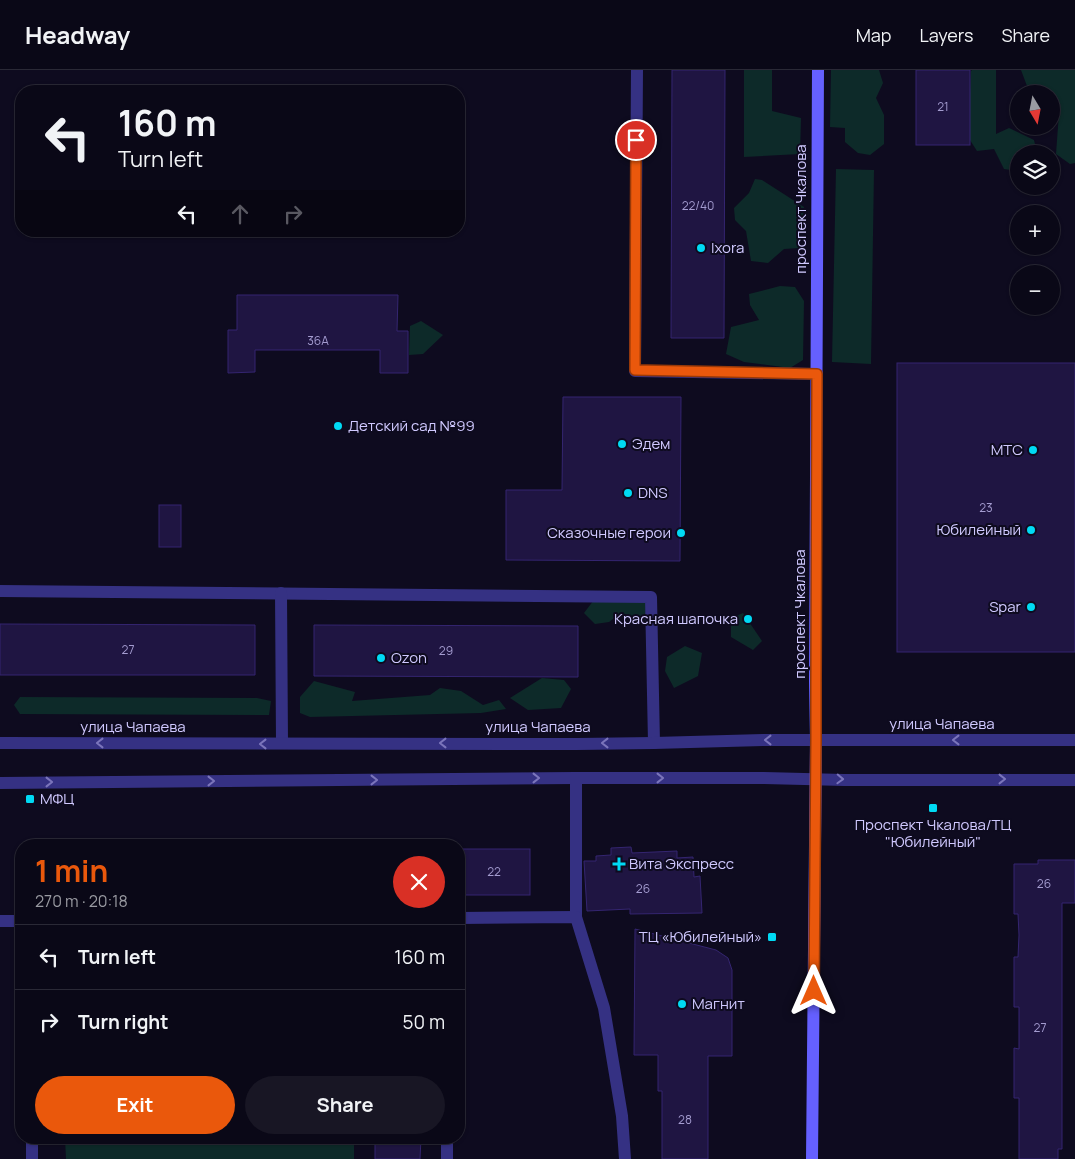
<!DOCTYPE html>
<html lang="en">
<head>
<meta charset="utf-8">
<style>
	:root { --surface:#0a0817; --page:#181624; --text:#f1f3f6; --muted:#999aa1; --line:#2a2936; --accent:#ea580c }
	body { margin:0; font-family:Manrope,sans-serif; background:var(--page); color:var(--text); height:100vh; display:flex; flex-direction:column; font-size:19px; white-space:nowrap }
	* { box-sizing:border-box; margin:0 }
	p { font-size:16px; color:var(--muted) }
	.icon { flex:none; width:28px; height:28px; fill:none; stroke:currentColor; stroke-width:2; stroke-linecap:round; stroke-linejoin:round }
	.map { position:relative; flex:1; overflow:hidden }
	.side { position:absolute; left:15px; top:769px; width:450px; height:305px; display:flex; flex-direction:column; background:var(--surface); border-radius:20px; box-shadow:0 1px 4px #0004,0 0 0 1px var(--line) }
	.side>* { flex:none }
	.hud { position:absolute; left:15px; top:15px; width:450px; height:152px; border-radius:20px; box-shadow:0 1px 4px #0004,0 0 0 1px var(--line); background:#0a0817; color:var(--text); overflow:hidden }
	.needle { width:32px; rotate:170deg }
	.controls { position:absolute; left:1010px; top:15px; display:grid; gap:10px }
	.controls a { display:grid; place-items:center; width:50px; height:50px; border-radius:50%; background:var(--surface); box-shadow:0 1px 4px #0004,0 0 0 1px var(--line); font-size:25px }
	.pin { position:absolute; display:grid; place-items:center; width:42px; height:42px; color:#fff; margin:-21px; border:2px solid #fff; border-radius:50%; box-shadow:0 1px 5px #0007 }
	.me { position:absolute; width:55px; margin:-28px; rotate:0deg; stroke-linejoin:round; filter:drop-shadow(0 0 4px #0008) }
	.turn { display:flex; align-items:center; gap:18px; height:105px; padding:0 20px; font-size:22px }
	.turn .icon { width:65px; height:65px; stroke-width:2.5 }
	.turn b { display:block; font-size:35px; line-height:42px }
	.lanes { display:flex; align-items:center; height:48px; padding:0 20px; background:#0003; justify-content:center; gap:25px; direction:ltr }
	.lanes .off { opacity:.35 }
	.round { display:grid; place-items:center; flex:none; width:52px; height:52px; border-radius:26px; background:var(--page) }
	.headline { display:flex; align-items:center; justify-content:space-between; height:85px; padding:0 20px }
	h1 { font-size:30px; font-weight:700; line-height:38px; color:var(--accent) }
	.cta { display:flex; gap:10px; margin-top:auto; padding:10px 20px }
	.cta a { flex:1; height:58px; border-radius:30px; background:var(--accent); color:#fff; font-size:20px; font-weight:700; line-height:58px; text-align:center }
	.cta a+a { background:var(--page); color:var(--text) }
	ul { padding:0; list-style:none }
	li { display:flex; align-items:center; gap:15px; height:65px; padding:0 20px; border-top:1px solid var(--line) }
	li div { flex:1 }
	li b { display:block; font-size:19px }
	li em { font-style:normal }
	header { display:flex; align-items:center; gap:30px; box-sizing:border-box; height:70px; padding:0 25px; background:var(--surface); border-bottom:1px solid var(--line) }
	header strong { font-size:24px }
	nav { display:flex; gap:28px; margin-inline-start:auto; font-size:18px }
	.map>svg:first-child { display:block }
	.green { fill:#0d2a29 }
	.building { fill:#1f1542; stroke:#342570 }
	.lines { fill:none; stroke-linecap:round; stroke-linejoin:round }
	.service { stroke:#353183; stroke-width:12 }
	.tertiary { stroke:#353183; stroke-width:12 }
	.secondary { stroke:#6560ff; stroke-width:12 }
	.oneway { stroke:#7b75bb }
	.route-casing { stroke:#983908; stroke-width:12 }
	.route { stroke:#ea580c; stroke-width:9 }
	.poi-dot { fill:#00daf4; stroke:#0e0b1f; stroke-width:2 }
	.labels { text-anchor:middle; stroke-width:4; stroke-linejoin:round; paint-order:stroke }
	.number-label { font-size:12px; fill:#a49cd0 }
	.street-label { font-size:15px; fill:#d0c9ff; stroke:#0e0b1f }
	.poi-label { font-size:15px; fill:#d0c9ff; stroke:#0e0b1f; text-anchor:start }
</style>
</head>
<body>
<header>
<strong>Headway</strong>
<nav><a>Map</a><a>Layers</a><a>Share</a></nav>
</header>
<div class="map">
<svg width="1075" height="1089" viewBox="0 0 1075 1089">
	<rect width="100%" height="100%" fill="#0e0b1f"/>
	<g class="green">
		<path d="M 744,0 L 772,0 L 772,41 L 801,48 L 800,84 L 744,87 Z"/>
		<path d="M 831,0 L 879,0 L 883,13 L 876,28 L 884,45 L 884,74 L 870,85 L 858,83 L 845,72 L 845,58 L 830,57 Z"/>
		<path d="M 972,0 L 996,0 L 996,64 L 1009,58 L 1034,70 L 1037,83 L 1036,84 L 1019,84 L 1018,101 L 1004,99 L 994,79 L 977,81 L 968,67 L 971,1 Z"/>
		<path d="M 1021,0 L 1075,0 L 1075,93 L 1070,94 L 1056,84 L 1059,43 L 1051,40 L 1051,24 L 1030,24 Z"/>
		<path d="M 836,99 L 874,100 L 871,294 L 832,292 Z"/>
		<path d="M 755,109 L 762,110 L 804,137 L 800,178 L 784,179 L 768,193 L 751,191 L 746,161 L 735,150 L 734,138 L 749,123 Z"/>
		<path d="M 780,216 L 795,217 L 804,231 L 803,290 L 790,298 L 744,292 L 726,284 L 731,257 L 759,250 L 750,235 L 749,224 Z"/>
		<path d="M 421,251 L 443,265 L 423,284 L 409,285 L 410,256 Z"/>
		<path d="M 600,522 L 646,528 L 646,550 L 617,546 L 609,552 L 595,554 L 584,543 Z"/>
		<path d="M 743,543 L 762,571 L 753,580 L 731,567 L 731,548 Z"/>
		<path d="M 685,576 L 702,583 L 698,606 L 674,618 L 665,601 L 667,587 Z"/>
		<path d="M 542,608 L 564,610 L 571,619 L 561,638 L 528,640 L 510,628 Z"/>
		<path d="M 314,611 L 355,622 L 352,631 L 430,625 L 440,618 L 461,621 L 483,635 L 499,630 L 506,639 L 481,643 L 310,647 L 300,643 L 300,627 Z"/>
		<path d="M 20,627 L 257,628 L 271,631 L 269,645 L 20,644 L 14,635 Z"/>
		<path d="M 65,1068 L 354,1068 L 354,1089 L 66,1089 Z"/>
	</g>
	<g class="building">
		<path d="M 672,0 L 725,0 L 724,268 L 671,268 Z"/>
		<rect x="916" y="0" width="54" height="75"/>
		<path d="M 237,225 L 398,225 L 397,261 L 408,261 L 408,303 L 380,303 L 380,280 L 255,280 L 255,302 L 228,303 L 228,260 L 237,260 Z"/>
		<rect x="897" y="293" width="178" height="289"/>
		<path d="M 563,327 L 681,327 L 680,491 L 506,490 L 506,420 L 562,420 Z"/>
		<rect x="159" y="435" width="22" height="42"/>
		<path d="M 0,554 L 255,555 L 255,605 L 0,605 Z"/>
		<path d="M 314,555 L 578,556 L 578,607 L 314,606 Z"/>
		<path d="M 631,777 L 632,783 L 677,781 L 677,788 L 693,787 L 694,807 L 700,806 L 702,843 L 630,844 L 630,839 L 587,841 L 584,791 L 596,791 L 596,786 L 611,785 L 611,778 Z"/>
		<rect x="459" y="779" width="71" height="46"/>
		<path d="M 1038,790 L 1075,790 L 1075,833 L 1062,833 L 1062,1079 L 1058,1079 L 1058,1089 L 1019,1089 L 1019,1028 L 1014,1028 L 1014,978 L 1019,979 L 1019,937 L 1014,937 L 1014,887 L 1018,887 L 1019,865 L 1018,844 L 1014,844 L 1014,794 L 1038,794 Z"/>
		<path d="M 635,859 L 716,880 L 728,888 L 732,900 L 732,986 L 708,986 L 708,1089 L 662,1089 L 662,1021 L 658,1021 L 658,985 L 634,985 Z"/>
		<path d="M 375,1068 L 421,1068 L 420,1089 L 375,1089 Z"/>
	</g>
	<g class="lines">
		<g class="service">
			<path d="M 637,0 L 635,301 L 817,304"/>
			<path d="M 0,521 L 651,527 L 654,673"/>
			<path d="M 281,523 L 282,673"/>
			<path d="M 576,708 L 576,847"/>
			<path d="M 459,848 L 576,847 L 604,938 L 622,1046 L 625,1089"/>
			<path d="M 0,851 L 21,851"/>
			<path d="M 32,1089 L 32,1068"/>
			<path d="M 447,1089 L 447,1068"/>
		</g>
		<g class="tertiary">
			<path d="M 0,673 L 577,674 L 654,673 L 763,670 L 1075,670"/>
			<path d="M 0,713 L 576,708 L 764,708 L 844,710 L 1075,710"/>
		</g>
		<path class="secondary" d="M 812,1089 L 816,670 L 815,612 L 818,0"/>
	</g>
	<defs><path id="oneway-chevron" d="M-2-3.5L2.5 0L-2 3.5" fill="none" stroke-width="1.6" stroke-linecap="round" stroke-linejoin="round" transform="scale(1.25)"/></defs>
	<g class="oneway">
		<use href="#oneway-chevron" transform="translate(768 670) rotate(180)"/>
		<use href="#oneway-chevron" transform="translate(956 670) rotate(-180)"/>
		<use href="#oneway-chevron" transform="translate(100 673) rotate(-180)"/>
		<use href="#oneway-chevron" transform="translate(443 673) rotate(-180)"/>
		<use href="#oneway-chevron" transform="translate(605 673) rotate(180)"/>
		<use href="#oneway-chevron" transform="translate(263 674) rotate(180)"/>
		<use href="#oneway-chevron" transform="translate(536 708)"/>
		<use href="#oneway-chevron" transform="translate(660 708)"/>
		<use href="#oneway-chevron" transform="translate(840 709) rotate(2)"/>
		<use href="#oneway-chevron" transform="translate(1002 709)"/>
		<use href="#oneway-chevron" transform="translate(374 710)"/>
		<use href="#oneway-chevron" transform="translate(211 711)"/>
		<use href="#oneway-chevron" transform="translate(49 712)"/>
	</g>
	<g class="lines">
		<defs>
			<path id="route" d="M 636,70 L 635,300 L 817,304 L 816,612 L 816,670 L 814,921"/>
		</defs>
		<use href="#route" class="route-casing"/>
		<use href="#route" class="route"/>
	</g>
	<g class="poi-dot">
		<circle cx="701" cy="178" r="5"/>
		<circle cx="338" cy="356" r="5"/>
		<circle cx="622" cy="374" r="5"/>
		<circle cx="1033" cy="380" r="5"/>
		<circle cx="628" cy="423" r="5"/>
		<circle cx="1031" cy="460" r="5"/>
		<circle cx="681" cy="463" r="5"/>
		<circle cx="1031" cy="537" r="5"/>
		<circle cx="748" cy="549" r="5"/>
		<circle cx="381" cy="588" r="5"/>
		<rect x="25" y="724" width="10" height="10" rx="2.5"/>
		<rect x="928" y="733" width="10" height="10" rx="2.5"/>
		<path d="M616.5 786.5h5v5h5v5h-5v5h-5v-5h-5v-5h5z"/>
		<rect x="767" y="862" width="10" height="10" rx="2.5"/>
		<circle cx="682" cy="934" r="5"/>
	</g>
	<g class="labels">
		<g class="number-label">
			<text x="943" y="41">21</text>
			<text x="698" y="140">22/40</text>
			<text x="318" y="275">36А</text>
			<text x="986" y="442">23</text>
			<text x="128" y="584">27</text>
			<text x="446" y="585">29</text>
			<text x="494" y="806">22</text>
			<text x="1044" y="818">26</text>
			<text x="643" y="823">26</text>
			<text x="1040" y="962">27</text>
			<text x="685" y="1054">28</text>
		</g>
		<g class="street-label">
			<text transform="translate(801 139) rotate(-90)" y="5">проспект Чкалова</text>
			<text transform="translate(800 544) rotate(-90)" y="5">проспект Чкалова</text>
			<text x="942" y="659">улица Чапаева</text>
			<text x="133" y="662">улица Чапаева</text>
			<text x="538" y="662">улица Чапаева</text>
		</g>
		<g class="poi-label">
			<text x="711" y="183">Ixora</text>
			<text x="348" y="361">Детский сад №99</text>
			<text x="632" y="379">Эдем</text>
			<text x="1023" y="385" text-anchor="end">МТС</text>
			<text x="638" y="428">DNS</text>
			<text x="1021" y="465" text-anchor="end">Юбилейный</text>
			<text x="671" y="468" text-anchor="end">Сказочные герои</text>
			<text x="1021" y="542" text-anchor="end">Spar</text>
			<text x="738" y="554" text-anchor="end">Красная шапочка</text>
			<text x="391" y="593">Ozon</text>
			<text x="40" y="734">МФЦ</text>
			<text x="933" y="760" text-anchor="middle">Проспект Чкалова/ТЦ<tspan x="933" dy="17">"Юбилейный"</tspan></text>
			<text x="629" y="799">Вита Экспресс</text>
			<text x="762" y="872" text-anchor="end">ТЦ «Юбилейный»</text>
			<text x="692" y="939">Магнит</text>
		</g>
	</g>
</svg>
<div class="controls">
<a><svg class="needle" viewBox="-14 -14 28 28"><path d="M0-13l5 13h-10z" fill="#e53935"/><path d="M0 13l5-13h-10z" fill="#999aa1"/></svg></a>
<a><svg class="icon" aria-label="layers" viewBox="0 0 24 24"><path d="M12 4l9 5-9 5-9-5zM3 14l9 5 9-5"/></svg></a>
<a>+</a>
<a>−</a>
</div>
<div class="pin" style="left:636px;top:70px;background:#d93025"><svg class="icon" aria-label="arrive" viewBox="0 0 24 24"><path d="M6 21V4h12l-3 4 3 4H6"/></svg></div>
<svg class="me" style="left:814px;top:921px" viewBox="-20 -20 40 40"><path d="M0-17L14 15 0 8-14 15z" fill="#ea580c" stroke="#fff" stroke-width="4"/></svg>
<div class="hud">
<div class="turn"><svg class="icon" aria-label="left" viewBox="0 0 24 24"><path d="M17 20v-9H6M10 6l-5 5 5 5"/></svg><div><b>160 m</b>Turn left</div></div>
<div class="lanes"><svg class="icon" aria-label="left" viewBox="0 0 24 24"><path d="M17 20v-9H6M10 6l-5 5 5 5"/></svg><svg class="icon off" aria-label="ahead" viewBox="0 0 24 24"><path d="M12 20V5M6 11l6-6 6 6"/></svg><svg class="icon off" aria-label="right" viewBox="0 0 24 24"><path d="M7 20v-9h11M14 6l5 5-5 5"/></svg></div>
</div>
<section class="side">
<div class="headline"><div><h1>1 min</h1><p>270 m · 20:18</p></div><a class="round" style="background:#d93025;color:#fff"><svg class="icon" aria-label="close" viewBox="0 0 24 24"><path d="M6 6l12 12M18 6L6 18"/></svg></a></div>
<ul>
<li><svg class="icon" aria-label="left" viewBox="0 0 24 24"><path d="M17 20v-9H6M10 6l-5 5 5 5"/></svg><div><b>Turn left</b></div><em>160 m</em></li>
<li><svg class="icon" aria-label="right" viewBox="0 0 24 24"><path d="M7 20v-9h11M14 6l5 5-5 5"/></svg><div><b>Turn right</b></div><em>50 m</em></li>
</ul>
<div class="cta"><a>Exit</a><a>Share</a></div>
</section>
</div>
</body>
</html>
